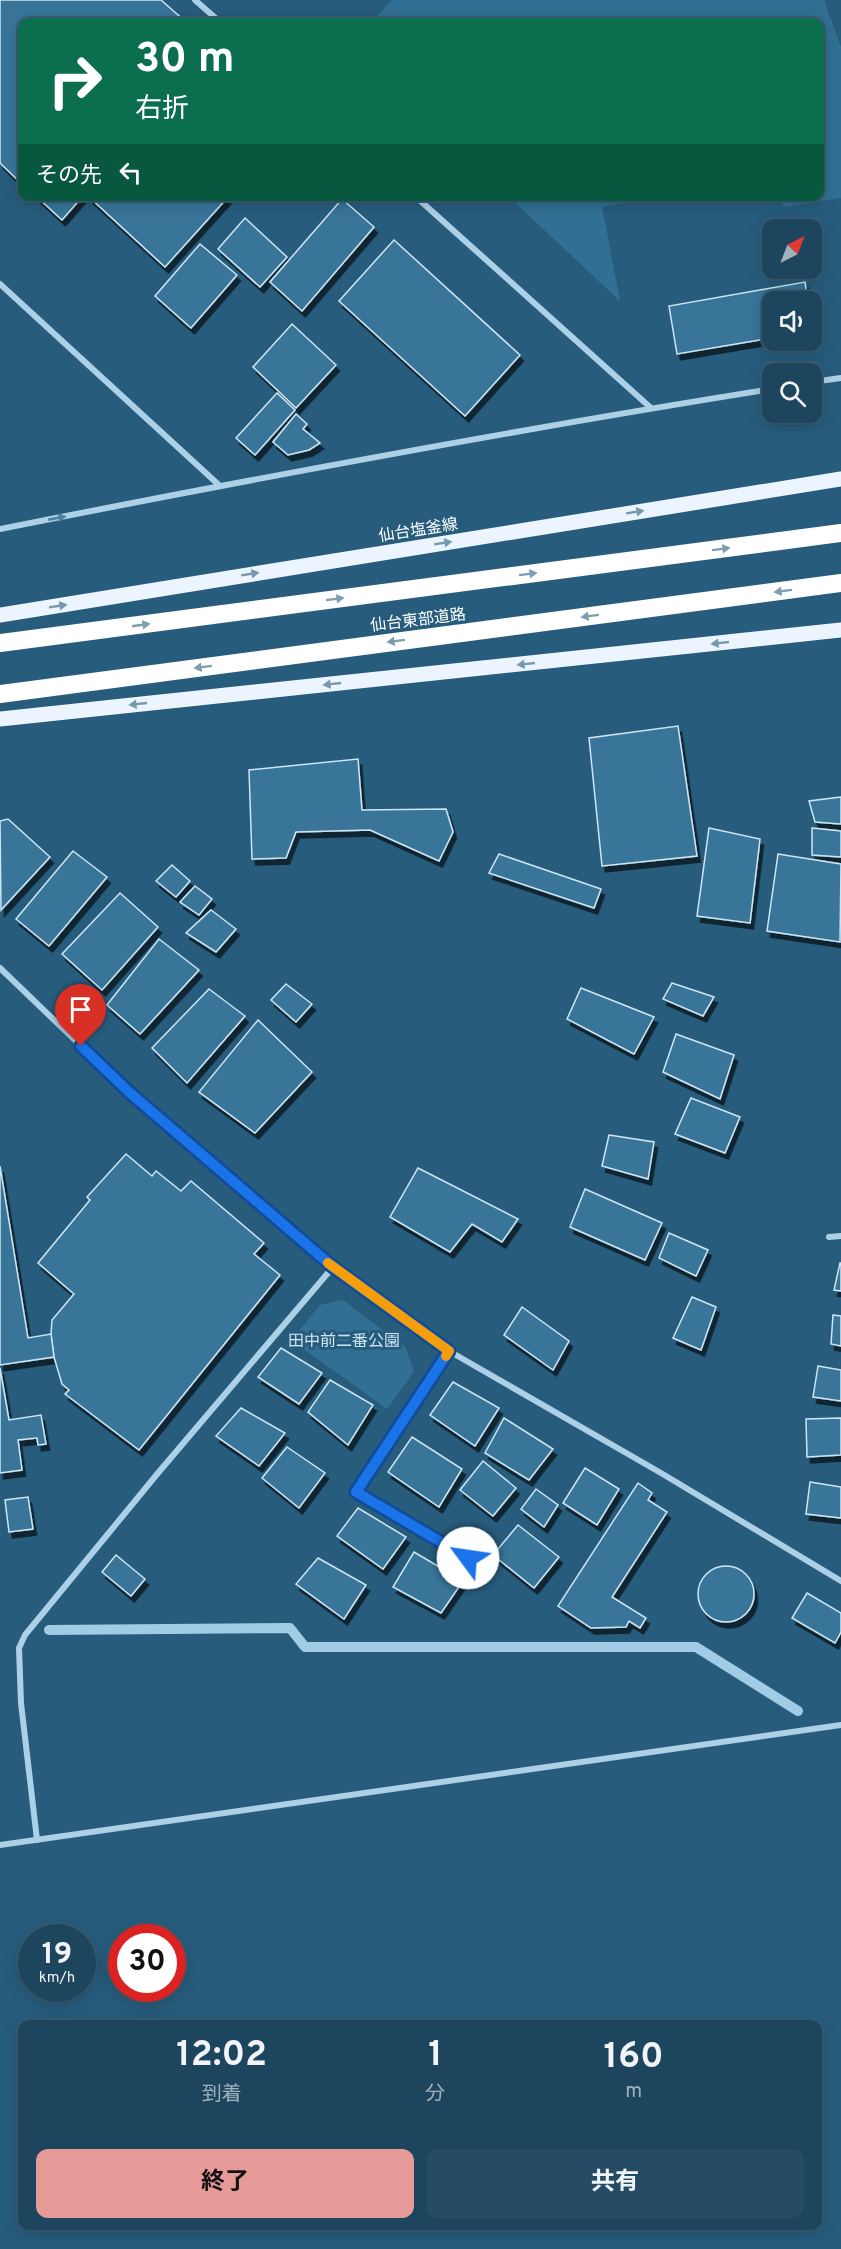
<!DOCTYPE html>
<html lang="ja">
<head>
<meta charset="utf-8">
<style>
	:root { --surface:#1d455e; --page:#254c64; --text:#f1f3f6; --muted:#a0b1bc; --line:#3b5d73; --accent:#e69b98 }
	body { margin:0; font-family:Overpass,"Noto Sans JP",sans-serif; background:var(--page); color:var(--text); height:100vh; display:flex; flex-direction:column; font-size:22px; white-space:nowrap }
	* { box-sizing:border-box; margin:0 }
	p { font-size:20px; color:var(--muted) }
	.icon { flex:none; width:33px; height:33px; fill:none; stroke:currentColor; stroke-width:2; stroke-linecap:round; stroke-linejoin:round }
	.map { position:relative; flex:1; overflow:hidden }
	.side { position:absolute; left:18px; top:2020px; width:804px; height:210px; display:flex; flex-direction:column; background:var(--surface); border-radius:12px; box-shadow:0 3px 15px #0003,0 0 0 2px var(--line) }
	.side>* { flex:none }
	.hud { position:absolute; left:18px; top:18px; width:806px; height:183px; border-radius:12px; box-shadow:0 3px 15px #0003,0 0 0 2px var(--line); background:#0b6e4f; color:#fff; overflow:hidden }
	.needle { width:39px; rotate:42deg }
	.tools { position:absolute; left:762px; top:219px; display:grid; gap:12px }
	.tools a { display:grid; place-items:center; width:60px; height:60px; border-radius:12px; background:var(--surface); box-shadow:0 3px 15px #0003,0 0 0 2px var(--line); font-size:30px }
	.speed { position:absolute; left:18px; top:1924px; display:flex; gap:12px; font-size:30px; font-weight:700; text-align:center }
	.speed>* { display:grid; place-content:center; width:78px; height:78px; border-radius:50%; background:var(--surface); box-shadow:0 3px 15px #0003,0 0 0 2px var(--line); line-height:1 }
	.speed small { font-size:15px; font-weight:400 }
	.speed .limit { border:9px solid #d22; background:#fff; color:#111 }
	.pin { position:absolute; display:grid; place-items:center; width:51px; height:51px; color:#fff; margin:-62px -26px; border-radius:50% 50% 50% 0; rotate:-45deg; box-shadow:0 0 6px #0007 }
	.pin .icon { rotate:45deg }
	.me { position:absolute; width:66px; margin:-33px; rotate:301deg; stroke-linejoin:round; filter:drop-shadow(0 0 4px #0008) }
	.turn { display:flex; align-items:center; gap:21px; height:126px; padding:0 18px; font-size:27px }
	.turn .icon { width:78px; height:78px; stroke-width:2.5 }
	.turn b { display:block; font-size:42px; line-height:51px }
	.then { display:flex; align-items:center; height:57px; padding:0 18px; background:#0003; gap:12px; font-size:22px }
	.eta { display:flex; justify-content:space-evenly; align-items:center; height:102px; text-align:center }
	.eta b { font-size:36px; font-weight:700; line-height:42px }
	.button { display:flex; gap:12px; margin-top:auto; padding:12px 18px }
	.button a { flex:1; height:69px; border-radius:12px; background:var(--accent); color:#111; font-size:24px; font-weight:700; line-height:69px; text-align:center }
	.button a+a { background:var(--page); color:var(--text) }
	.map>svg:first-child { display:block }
	.green { fill:#317094 }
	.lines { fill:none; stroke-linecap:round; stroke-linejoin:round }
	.stream { stroke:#a0cde5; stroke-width:10 }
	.building { fill:#377599; stroke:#cee6f4; stroke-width:1.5; filter:url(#shadow) }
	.minor { stroke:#acd0e5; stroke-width:6 }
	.primary { stroke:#ecf5fd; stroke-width:15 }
	.motorway { stroke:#fff; stroke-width:18 }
	.oneway { fill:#7699b0 }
	.oneway2 { fill:#4f7f9c }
	.oneway3 { fill:#7d9db1 }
	.route-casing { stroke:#114b97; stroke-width:15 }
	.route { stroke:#1a73e8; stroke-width:10 }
	.slow { stroke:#f59e0b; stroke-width:10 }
	.labels { text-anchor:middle; stroke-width:6; stroke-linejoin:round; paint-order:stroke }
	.street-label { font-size:16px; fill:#fff; stroke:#275c7d }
	.park-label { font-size:16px; fill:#cee6f4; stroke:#275c7d }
</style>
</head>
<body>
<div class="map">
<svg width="841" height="2249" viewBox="0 0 841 2249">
	<defs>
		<filter id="shadow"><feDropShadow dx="3.5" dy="6" stdDeviation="0" flood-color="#0009"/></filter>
	</defs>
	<rect width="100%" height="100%" fill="#275c7d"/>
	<g class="green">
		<path d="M 392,0 L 824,0 L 841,47 L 841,198 L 783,207 L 780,197 L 819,196 L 819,22 L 372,22 Z"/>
		<path d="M 509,197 L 652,197 L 602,207 L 620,301 Z"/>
		<path d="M 343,1300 L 406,1348 L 414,1372 L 387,1409 L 291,1340 L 320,1305 Z"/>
	</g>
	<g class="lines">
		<path class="stream" d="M 49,1630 L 290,1628 L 305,1647 L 696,1647 L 798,1711"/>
	</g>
	<g class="building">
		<path d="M 0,0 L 161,0 L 186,22 L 22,22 L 22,184 L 0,163 Z"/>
		<path d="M 36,196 L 83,196 L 62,220 Z"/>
		<path d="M 88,196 L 229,196 L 165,267 Z"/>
		<path d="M 342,199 L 374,227 L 302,311 L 270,282 Z"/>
		<path d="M 245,218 L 287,257 L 260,287 L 218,249 Z"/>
		<path d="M 394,240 L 520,355 L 465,416 L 339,301 Z"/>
		<path d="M 200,244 L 237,275 L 191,328 L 155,296 Z"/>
		<path d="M 805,282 L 808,302 L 772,302 L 772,338 L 677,354 L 669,306 Z"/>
		<path d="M 292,324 L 336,365 L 296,408 L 253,367 Z"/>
		<path d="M 277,393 L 295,410 L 255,455 L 236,438 Z"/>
		<path d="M 296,414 L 307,424 L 303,429 L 320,443 L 309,450 L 288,455 L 273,442 Z"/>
		<path d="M 678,726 L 697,856 L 602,866 L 589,738 Z"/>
		<path d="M 358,759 L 362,810 L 446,809 L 453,832 L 439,861 L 370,830 L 296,832 L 286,858 L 252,859 L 249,770 Z"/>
		<path d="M 841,797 L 841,824 L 815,822 L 809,801 Z"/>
		<path d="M 8,819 L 50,857 L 1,910 L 0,821 Z"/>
		<path d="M 709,828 L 760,839 L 750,923 L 697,916 Z"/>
		<path d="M 812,828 L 841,831 L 841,857 L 812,855 Z"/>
		<path d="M 73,851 L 107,877 L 49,946 L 16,919 Z"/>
		<path d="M 499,854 L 601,889 L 594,908 L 489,873 Z"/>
		<path d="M 778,854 L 841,864 L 840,942 L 767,931 Z"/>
		<path d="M 172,865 L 190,881 L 176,897 L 156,881 Z"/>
		<path d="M 195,886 L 212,899 L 199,915 L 180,902 Z"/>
		<path d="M 120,893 L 158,927 L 102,990 L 62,954 Z"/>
		<path d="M 211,910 L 236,929 L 216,952 L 186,933 Z"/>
		<path d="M 159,939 L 199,970 L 140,1034 L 107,1005 Z"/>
		<path d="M 672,983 L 714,997 L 703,1016 L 663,999 Z"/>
		<path d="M 286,984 L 312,1004 L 296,1022 L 271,1000 Z"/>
		<path d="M 581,988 L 654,1017 L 634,1054 L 567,1019 Z"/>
		<path d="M 209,989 L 245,1016 L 187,1083 L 152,1048 Z"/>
		<path d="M 258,1020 L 312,1072 L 255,1133 L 199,1092 Z"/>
		<path d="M 676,1034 L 734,1055 L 720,1099 L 663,1072 Z"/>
		<path d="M 691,1098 L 740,1117 L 725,1153 L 675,1134 Z"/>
		<path d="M 609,1135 L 654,1142 L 648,1179 L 602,1166 Z"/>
		<path d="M 126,1154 L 152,1176 L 156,1171 L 181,1191 L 191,1181 L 264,1243 L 254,1254 L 280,1275 L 139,1450 L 65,1394 L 69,1390 L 62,1384 L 54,1357 L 51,1334 L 52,1320 L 74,1294 L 38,1263 L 90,1200 L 87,1197 Z"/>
		<path d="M 0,1166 L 28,1338 L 51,1334 L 54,1357 L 0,1365 Z"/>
		<path d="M 418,1168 L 518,1219 L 502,1242 L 472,1224 L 450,1252 L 390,1217 Z"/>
		<path d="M 585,1189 L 662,1223 L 645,1260 L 570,1227 Z"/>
		<path d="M 669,1233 L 708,1250 L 696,1276 L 659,1258 Z"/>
		<path d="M 840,1263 L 841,1263 L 841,1291 L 834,1290 Z"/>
		<path d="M 692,1297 L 716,1307 L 701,1350 L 673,1338 Z"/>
		<path d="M 522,1307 L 569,1341 L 553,1370 L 504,1335 Z"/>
		<path d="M 833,1315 L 841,1316 L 841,1346 L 831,1344 Z"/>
		<path d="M 281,1348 L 322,1373 L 299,1404 L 258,1377 Z"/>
		<path d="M 818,1366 L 841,1370 L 841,1401 L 813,1397 Z"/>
		<path d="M 0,1368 L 9,1420 L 41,1415 L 46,1444 L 38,1445 L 37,1438 L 18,1440 L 22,1470 L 0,1473 Z"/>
		<path d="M 330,1380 L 373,1405 L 348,1445 L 308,1412 Z"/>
		<path d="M 453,1382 L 499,1408 L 475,1446 L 430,1415 Z"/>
		<path d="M 241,1408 L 285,1433 L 259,1466 L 216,1436 Z"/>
		<path d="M 504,1418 L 553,1449 L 529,1480 L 485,1453 Z"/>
		<path d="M 841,1418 L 841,1455 L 807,1457 L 806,1419 Z"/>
		<path d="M 412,1437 L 462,1469 L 439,1507 L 388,1472 Z"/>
		<path d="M 287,1447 L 325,1473 L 299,1508 L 262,1478 Z"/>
		<path d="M 483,1461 L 516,1488 L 493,1516 L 460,1490 Z"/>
		<path d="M 585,1468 L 619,1489 L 597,1525 L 563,1503 Z"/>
		<path d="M 810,1482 L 841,1487 L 841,1518 L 806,1514 Z"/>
		<path d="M 638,1483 L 652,1493 L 648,1500 L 667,1512 L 612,1597 L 646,1618 L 640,1628 L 629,1621 L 626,1627 L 591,1628 L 558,1606 Z"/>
		<path d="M 536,1489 L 558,1505 L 544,1527 L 521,1509 Z"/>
		<path d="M 28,1497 L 33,1529 L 9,1532 L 5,1500 Z"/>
		<path d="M 358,1508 L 406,1537 L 383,1569 L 337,1536 Z"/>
		<path d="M 518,1525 L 559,1557 L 534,1588 L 493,1555 Z"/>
		<path d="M 414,1552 L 463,1581 L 441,1613 L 393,1587 Z"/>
		<path d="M 116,1555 L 145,1579 L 131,1596 L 102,1572 Z"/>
		<path d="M 318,1558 L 366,1585 L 344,1619 L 296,1584 Z"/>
		<circle cx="726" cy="1594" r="28"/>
		<path d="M 807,1593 L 841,1613 L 841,1632 L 835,1643 L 792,1618 Z"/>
	</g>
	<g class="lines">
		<g class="minor">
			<path d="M 195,0 L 220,22"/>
			<path d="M 415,196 L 651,408"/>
			<path d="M 0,284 L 220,486"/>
			<path d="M 812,382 L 841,378"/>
			<path d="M 0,529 C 257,478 514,430 772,389"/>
			<path d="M 0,968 L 130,1093 L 333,1267 L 449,1351 L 661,1473 L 841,1581"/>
			<path d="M 829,1237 L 841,1236"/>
			<path d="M 449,1351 L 356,1492 L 468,1558"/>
			<path d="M 37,1840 L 21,1703 L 19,1648 L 25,1635 L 158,1473 L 333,1267"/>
			<path d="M 0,1845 L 841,1725"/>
		</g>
		<g class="primary">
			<path d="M 0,615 L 841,479"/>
			<path d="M 0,719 L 841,630"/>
		</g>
		<g class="motorway">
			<path d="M 0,643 L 841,533"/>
			<path d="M 0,694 L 841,583"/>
		</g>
	</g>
	<defs><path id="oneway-solid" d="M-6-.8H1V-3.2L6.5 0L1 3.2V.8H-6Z" transform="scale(1.5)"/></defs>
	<g class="oneway">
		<use href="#oneway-solid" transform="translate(635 512) rotate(-9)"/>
		<use href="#oneway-solid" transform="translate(443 543) rotate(-9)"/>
		<use href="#oneway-solid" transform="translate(250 574) rotate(-9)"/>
		<use href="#oneway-solid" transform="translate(58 606) rotate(-9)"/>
		<use href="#oneway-solid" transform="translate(720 643) rotate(174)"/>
		<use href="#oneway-solid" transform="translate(526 664) rotate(174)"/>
		<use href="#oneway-solid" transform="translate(332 684) rotate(174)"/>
		<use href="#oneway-solid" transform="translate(138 704) rotate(174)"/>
	</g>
	<use class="oneway2" href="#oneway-solid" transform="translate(57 518) rotate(-11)"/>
	<g class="oneway3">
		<use href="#oneway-solid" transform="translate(721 549) rotate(-7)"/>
		<use href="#oneway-solid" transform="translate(528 574) rotate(-7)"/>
		<use href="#oneway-solid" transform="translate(783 591) rotate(173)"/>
		<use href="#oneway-solid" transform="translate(335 599) rotate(-7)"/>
		<use href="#oneway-solid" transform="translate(590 616) rotate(173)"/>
		<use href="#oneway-solid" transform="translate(141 625) rotate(-8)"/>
		<use href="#oneway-solid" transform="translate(396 641) rotate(173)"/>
		<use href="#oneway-solid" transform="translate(203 667) rotate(173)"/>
	</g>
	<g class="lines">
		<defs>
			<path id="route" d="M 81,1046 L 129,1092 L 333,1267 L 449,1351 L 356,1492 L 468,1558"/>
		</defs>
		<use href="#route" class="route-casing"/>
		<use href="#route" class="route"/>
		<path class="slow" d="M 328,1263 L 449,1351 L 446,1356"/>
	</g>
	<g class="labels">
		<g class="street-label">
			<text transform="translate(418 529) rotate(-9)" y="6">仙台塩釜線</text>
			<text transform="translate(418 619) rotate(-7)" y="6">仙台東部道路</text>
		</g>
		<g class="park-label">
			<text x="344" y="1346">田中前二番公園</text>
		</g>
	</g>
</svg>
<div class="tools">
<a><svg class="needle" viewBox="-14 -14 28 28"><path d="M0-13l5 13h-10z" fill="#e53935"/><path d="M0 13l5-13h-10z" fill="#a0b1bc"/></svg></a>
<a><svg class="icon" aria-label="sound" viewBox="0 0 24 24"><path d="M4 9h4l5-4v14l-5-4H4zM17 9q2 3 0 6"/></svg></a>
<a><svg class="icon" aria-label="search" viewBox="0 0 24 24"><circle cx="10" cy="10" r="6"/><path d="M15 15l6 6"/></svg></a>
</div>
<div class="speed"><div>19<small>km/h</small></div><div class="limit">30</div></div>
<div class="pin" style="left:81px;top:1046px;background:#d93025"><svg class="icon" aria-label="arrive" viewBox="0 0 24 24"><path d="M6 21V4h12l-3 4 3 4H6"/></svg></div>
<svg class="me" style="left:468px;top:1558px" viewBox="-20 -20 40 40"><circle r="19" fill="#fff"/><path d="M0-13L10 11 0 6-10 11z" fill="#1a73e8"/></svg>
<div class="hud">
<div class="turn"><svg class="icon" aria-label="right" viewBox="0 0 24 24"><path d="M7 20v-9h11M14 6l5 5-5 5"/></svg><div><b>30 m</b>右折</div></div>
<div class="then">その先<svg class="icon" aria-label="left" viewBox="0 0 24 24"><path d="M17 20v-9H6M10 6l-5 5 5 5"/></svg></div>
</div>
<section class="side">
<div class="eta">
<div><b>12:02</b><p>到着</p></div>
<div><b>1</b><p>分</p></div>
<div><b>160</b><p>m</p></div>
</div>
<div class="button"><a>終了</a><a>共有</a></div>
</section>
</div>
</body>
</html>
